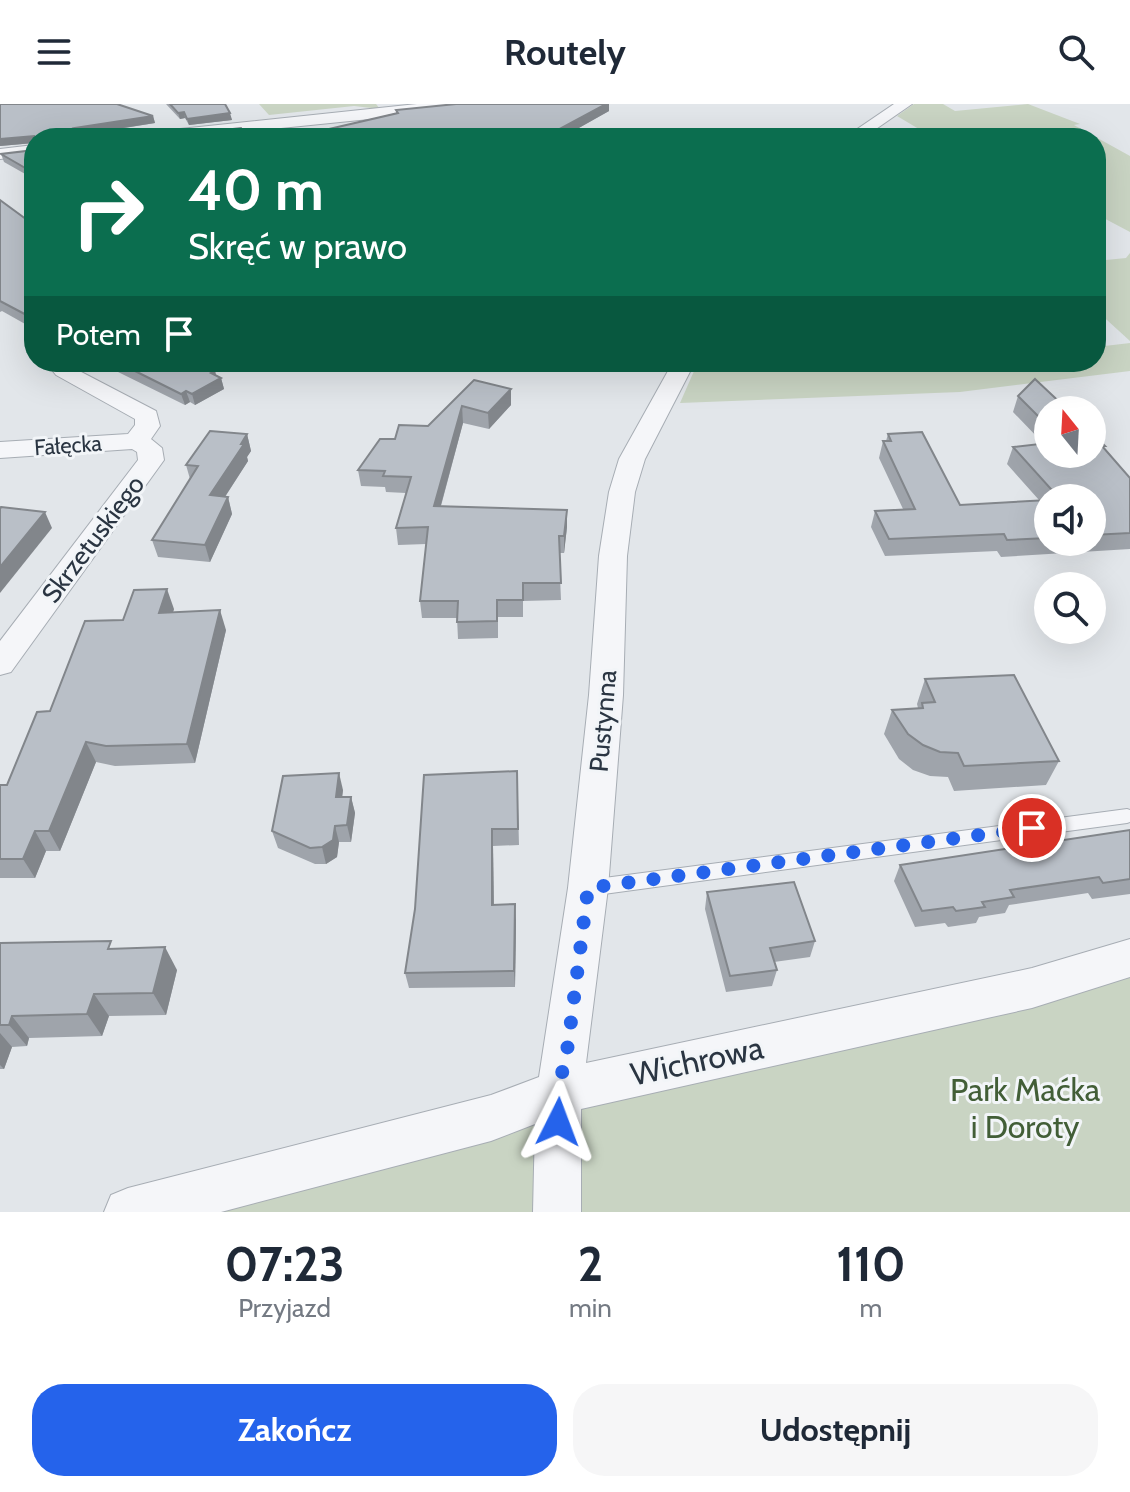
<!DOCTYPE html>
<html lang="pl">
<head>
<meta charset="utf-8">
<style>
	:root { --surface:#fff; --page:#f6f6f7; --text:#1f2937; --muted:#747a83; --accent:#2563eb }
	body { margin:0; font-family:Cabin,sans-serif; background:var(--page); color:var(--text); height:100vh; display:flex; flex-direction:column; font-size:30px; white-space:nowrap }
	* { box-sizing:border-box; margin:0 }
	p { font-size:26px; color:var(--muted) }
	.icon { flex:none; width:44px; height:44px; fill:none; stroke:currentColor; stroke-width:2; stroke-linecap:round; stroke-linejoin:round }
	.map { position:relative; height:1108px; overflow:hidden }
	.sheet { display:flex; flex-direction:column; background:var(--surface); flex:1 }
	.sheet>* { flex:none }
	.guide { position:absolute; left:24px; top:24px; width:1082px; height:244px; border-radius:32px; box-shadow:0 8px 32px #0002; background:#0b6e4f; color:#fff; overflow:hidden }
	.needle { width:52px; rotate:342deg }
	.buttons { position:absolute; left:1034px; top:292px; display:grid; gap:16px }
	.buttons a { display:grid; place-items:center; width:72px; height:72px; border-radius:50%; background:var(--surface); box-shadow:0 8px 32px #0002; font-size:40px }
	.pin { position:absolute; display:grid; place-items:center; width:68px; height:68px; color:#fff; margin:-34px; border:4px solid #fff; border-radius:50%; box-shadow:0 2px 8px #0007 }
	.me { position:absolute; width:88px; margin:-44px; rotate:3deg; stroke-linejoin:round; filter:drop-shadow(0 0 6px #0008) }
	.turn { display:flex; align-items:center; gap:28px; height:168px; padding:0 32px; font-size:36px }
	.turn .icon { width:104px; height:104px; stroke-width:2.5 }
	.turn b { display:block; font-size:56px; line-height:68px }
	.then { display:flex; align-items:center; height:76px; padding:0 32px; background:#0003; gap:16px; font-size:30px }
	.eta { display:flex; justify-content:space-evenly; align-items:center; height:136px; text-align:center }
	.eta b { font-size:48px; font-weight:800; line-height:56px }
	.action { display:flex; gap:16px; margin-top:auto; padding:16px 32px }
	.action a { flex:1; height:92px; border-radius:32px; background:var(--accent); color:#fff; font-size:32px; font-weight:800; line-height:92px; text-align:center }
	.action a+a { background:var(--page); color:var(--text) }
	header { display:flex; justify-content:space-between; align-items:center; height:104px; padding:0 32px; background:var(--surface); font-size:36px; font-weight:800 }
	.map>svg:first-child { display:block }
	.green { fill:#c9d4c3 }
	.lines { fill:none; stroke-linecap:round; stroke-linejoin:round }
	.lane-casing { stroke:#a7adb4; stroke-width:2 }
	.street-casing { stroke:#a7adb4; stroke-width:2 }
	.lane { fill:#f5f6f9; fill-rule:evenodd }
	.street { fill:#f5f6f9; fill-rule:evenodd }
	.wall { fill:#9fa4ab; fill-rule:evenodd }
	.shaded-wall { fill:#82868b }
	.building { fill:#b9bfc7; stroke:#82868b; stroke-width:2 }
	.route { stroke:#2563eb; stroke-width:14; stroke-dasharray:0 25.2 }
	.labels { text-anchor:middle; stroke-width:6; stroke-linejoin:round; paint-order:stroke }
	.far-street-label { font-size:22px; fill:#2a3542; stroke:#f2f5f8 }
	.street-label { font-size:26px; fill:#2a3542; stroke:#f2f5f8 }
	.near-street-label { font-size:32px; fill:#2a3542; stroke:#f2f5f8 }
	.near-park-label { font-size:32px; fill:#425e37; stroke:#f2f5f8 }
</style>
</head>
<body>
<header><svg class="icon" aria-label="menu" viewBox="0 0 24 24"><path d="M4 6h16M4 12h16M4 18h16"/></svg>Routely<svg class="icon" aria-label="search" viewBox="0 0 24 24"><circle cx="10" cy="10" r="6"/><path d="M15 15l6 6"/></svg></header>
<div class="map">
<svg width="1130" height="1108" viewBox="0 0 1130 1108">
	<rect width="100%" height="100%" fill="#e2e6ea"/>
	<g class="green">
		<path d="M 259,0 L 376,0 L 380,5 L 354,2 L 269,11 Z"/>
		<path d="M 914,0 L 943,0 L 955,7 L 1028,0 L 1080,20 L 1074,21 L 1130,52 L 1130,128 L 1096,110 L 1096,34 L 934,34 L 897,12 Z"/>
		<path d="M 1130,149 L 1130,237 L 1096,206 L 1096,157 L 1126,154 Z"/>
		<path d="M 1130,239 L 1130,267 L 960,288 L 680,299 L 698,258 L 921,258 L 924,261 L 952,258 L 1096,258 L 1096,243 Z"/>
		<path d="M 1130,866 L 1130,1108 L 199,1108 L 625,991 Z"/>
	</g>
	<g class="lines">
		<defs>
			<path id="lane" d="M 1127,705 L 1130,706 L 1130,718 L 1127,719 L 589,792 L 582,790 L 579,784 L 582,778 L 589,776 Z"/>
			<g id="street">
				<path d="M 417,0 L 476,0 L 468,5 L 182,34 L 134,34 L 142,29 Z"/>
				<path d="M 894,0 L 912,0 L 863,34 L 844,34 Z"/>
				<path d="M 34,41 L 34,51 L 0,55 L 0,45 Z"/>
				<path d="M 673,258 L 695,258 L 645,355 L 635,388 L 627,452 L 623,591 L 608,784 L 586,959 L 1032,864 L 1130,835 L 1130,873 L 1032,904 L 581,1005 L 581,1108 L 533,1108 L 535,1020 L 491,1037 L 221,1108 L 104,1108 L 111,1091 L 128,1084 L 491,991 L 539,973 L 568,784 L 589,591 L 599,452 L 609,388 L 619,355 Z"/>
				<path d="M 64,259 L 156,307 L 160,322 L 151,335 L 162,344 L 164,356 L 11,568 L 0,571 L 0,537 L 138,356 L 137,348 L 132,345 L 0,354 L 0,338 L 128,330 L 135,321 L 135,315 L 56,271 L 52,266 L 56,261 Z"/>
			</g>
		</defs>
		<use href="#lane" class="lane-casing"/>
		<use href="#street" class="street-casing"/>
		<use href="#lane" class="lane"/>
		<use href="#street" class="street"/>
	</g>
	<g class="wall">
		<path d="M 0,0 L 117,0 L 153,12 L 155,19 L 88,30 L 98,34 L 34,34 L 34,75 L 4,58 L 1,50 L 34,46 L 34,39 L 0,42 Z"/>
		<path d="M 166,0 L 225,0 L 232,16 L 189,21 L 185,14 L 180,15 Z"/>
		<path d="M 456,0 L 609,0 L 609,7 L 561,34 L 331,34 L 329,25 L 396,9 L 396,6 Z"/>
		<path d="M 0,96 L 34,121 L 34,225 L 2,207 L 0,208 Z"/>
		<path d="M 1096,184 L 1102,189 L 1096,204 Z"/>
		<path d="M 113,258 L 195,258 L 215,267 L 216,271 L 221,274 L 224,285 L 195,301 L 190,298 L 185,301 L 116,267 Z"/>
		<path d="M 474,276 L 511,285 L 511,301 L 489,325 L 463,319 L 441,402 L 567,423 L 564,449 L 559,449 L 561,496 L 523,497 L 523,513 L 498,513 L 498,534 L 458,535 L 457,514 L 422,514 L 420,497 L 426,440 L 398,441 L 396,424 L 406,389 L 386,388 L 385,383 L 361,382 L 358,366 L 395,335 L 428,322 Z"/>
		<path d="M 1018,292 L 1048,306 L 1048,350 L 1104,345 L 1130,374 L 1130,445 L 1001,453 L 997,447 L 885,452 L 871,423 L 875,407 L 903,405 L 879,354 L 883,337 L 886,337 L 888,330 L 960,401 L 1039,396 L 1007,360 L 1013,343 L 1040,340 L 1041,337 L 1013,308 ZM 1048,394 L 1092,394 L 1092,438 L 1048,438 Z"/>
		<path d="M 247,330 L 251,347 L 247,353 L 248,357 L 225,393 L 228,393 L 232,410 L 210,458 L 158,453 L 152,436 L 190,375 L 186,361 Z"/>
		<path d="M 174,505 L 173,508 L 226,526 L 195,659 L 115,662 L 96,658 L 60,747 L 46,747 L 35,774 L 0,774 L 0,681 L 7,681 L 123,516 Z"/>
		<path d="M 925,575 L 1059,657 L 1046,681 L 954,687 L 948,673 L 930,672 L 913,666 L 899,655 L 884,630 L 892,606 L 918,604 L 917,600 Z"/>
		<path d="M 517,667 L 519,741 L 493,742 L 494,801 L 516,816 L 515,883 L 409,884 L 405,869 Z"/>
		<path d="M 343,686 L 342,693 L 351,693 L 355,709 L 351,738 L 339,738 L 337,753 L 326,760 L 315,760 L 278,744 L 272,727 Z"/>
		<path d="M 1130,726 L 1130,790 L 1092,795 L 1088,789 L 1009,801 L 1005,809 L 979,813 L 976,819 L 948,823 L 945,819 L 915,823 L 894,777 L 900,761 Z"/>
		<path d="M 707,788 L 815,837 L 810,853 L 774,858 L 777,866 L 772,882 L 726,888 L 705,805 Z"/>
		<path d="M 0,839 L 115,845 L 177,866 L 166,911 L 109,912 L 102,932 L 29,934 L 27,942 L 12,943 L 4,965 L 0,965 Z"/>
	</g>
	<g class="shaded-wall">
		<path d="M 606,0 L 609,0 L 609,7 L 561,34 L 543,34 Z"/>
		<path d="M 184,8 L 185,14 L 180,15 L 178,9 Z"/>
		<path d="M 230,9 L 232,16 L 189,21 L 187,15 Z"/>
		<path d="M 153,12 L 155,19 L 78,31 L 75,24 Z"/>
		<path d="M 34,32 L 34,39 L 0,42 L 0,35 Z"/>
		<path d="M 215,267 L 217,276 L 221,274 L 224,285 L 195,301 L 192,290 L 211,269 Z"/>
		<path d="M 511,285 L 511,301 L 489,325 L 488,309 Z"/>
		<path d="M 186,287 L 190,298 L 185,301 L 181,290 Z"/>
		<path d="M 462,302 L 463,319 L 436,419 L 434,402 Z"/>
		<path d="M 247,330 L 251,347 L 247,353 L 248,357 L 215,408 L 210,391 Z"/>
		<path d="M 228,393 L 232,410 L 210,458 L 205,441 Z"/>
		<path d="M 567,406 L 567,423 L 564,449 L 564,432 Z"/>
		<path d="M 45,408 L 52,424 L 0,489 L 0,463 Z"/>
		<path d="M 167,485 L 174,505 L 166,529 L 159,509 Z"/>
		<path d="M 220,506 L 226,526 L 195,659 L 187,640 Z"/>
		<path d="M 86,638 L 96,658 L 60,747 L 49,727 Z"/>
		<path d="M 339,669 L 343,686 L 340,710 L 336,693 Z"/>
		<path d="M 351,693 L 355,709 L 351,738 L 347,721 Z"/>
		<path d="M 335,722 L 339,738 L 337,753 L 326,760 L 322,743 Z"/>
		<path d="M 492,725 L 493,742 L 494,817 L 492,801 Z"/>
		<path d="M 35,727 L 46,747 L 35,774 L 23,755 Z"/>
		<path d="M 515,800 L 516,816 L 515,883 L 514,867 Z"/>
		<path d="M 165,843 L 177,866 L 166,911 L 153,889 Z"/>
		<path d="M 94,890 L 109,912 L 102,932 L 87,910 Z"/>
		<path d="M 12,912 L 29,934 L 27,942 L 9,921 Z"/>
		<path d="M 0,929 L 12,943 L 4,965 L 0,961 Z"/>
	</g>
	<g class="building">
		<path d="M 0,0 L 117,0 L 153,12 L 75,24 L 98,34 L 34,34 L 34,69 L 1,50 L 34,46 L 34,32 L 0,35 Z"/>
		<path d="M 170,0 L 225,0 L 230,9 L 187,15 L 184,8 L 178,9 Z"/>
		<path d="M 456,0 L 606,0 L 543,34 L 363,34 L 329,25 L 398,9 L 396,6 Z"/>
		<path d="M 241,24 L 247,34 L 202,34 L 197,29 Z"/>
		<path d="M 903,27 L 920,34 L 891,34 L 900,32 Z"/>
		<path d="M 0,96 L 34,121 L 34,215 L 0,197 Z"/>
		<path d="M 117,258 L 195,258 L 215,267 L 211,269 L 221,274 L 192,290 L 186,287 L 181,290 Z"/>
		<path d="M 1035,275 L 1068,306 L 1048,306 L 1048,322 L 1018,292 Z"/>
		<path d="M 474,276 L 511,285 L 488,309 L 462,302 L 434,402 L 567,406 L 564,432 L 559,432 L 561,479 L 523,479 L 523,496 L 497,496 L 497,517 L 457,518 L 458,497 L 420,497 L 428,423 L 396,424 L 411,373 L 383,372 L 385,367 L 358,366 L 380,335 L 395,335 L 399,321 L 428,322 Z"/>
		<path d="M 210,327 L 247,330 L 241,340 L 244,340 L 210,391 L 228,393 L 205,441 L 152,436 L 198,362 L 186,361 Z"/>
		<path d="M 922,328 L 960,401 L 1048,396 L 1048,434 L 1007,436 L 1004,430 L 889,435 L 875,407 L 915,405 L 883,337 L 891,337 L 888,330 Z"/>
		<path d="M 1092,329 L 1105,342 L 1102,342 L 1130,374 L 1130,429 L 1092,431 L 1092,394 L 1059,394 L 1013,343 L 1048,339 L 1048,350 L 1092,350 Z"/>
		<path d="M 1,403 L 45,408 L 0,463 L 0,405 Z"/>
		<path d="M 167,485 L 159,509 L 220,506 L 187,640 L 106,642 L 86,638 L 49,727 L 35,727 L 23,755 L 0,755 L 0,681 L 7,681 L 37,608 L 50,607 L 85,517 L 123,516 L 134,486 Z"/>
		<path d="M 1014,571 L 1059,657 L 964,662 L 958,649 L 940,648 L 923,641 L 908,630 L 892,606 L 923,604 L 922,599 L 935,598 L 925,575 Z"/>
		<path d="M 517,667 L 518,725 L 492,725 L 492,801 L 515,800 L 514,867 L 405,869 L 415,805 L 424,671 Z"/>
		<path d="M 339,669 L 336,693 L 351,693 L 347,721 L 335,722 L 333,736 L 322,743 L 310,744 L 272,727 L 283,672 Z"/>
		<path d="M 1130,726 L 1130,775 L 1103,779 L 1099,773 L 1010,786 L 1014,793 L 982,798 L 985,803 L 956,807 L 953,803 L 922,807 L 900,761 Z"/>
		<path d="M 794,778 L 815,837 L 770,844 L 777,866 L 730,872 L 707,788 Z"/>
		<path d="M 111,837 L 108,845 L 165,843 L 153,889 L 94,890 L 87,910 L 12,912 L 9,921 L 0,921 L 0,839 Z"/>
	</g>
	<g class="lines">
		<path class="route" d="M 558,1018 L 558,988 L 568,941 L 588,784 L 1032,724"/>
	</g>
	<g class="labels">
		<g class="far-street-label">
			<text transform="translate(68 341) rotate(-4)" y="8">Fałęcka</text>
		</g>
		<g class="street-label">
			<text transform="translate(93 435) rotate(-53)" y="9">Skrzetuskiego</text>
			<text transform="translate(603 617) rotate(-85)" y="9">Pustynna</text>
		</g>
		<g class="near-street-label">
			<text transform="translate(697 957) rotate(-12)" y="11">Wichrowa</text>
		</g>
		<g class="near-park-label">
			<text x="1025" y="997">Park Maćka<tspan x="1025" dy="37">i Doroty</tspan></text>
		</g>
	</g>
</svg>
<div class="buttons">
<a><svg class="needle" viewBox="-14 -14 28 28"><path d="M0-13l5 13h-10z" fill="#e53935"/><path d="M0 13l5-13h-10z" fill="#747a83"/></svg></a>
<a><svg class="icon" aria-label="sound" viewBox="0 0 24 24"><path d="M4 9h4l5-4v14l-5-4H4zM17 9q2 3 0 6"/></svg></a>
<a><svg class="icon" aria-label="search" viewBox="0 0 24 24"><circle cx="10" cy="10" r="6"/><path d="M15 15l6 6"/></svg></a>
</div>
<div class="pin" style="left:1032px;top:724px;background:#d93025"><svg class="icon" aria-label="arrive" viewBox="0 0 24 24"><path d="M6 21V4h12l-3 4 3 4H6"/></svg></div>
<svg class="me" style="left:558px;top:1018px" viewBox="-20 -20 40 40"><path d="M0-17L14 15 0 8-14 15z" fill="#2563eb" stroke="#fff" stroke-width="4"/></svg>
<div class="guide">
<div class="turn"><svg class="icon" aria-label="right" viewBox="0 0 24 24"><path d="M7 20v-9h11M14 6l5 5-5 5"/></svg><div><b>40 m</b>Skręć w prawo</div></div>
<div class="then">Potem<svg class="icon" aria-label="arrive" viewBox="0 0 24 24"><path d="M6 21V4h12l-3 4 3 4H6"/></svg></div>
</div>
</div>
<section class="sheet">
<div class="eta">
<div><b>07:23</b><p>Przyjazd</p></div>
<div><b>2</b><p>min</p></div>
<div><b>110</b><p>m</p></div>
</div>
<div class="action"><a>Zakończ</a><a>Udostępnij</a></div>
</section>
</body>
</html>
